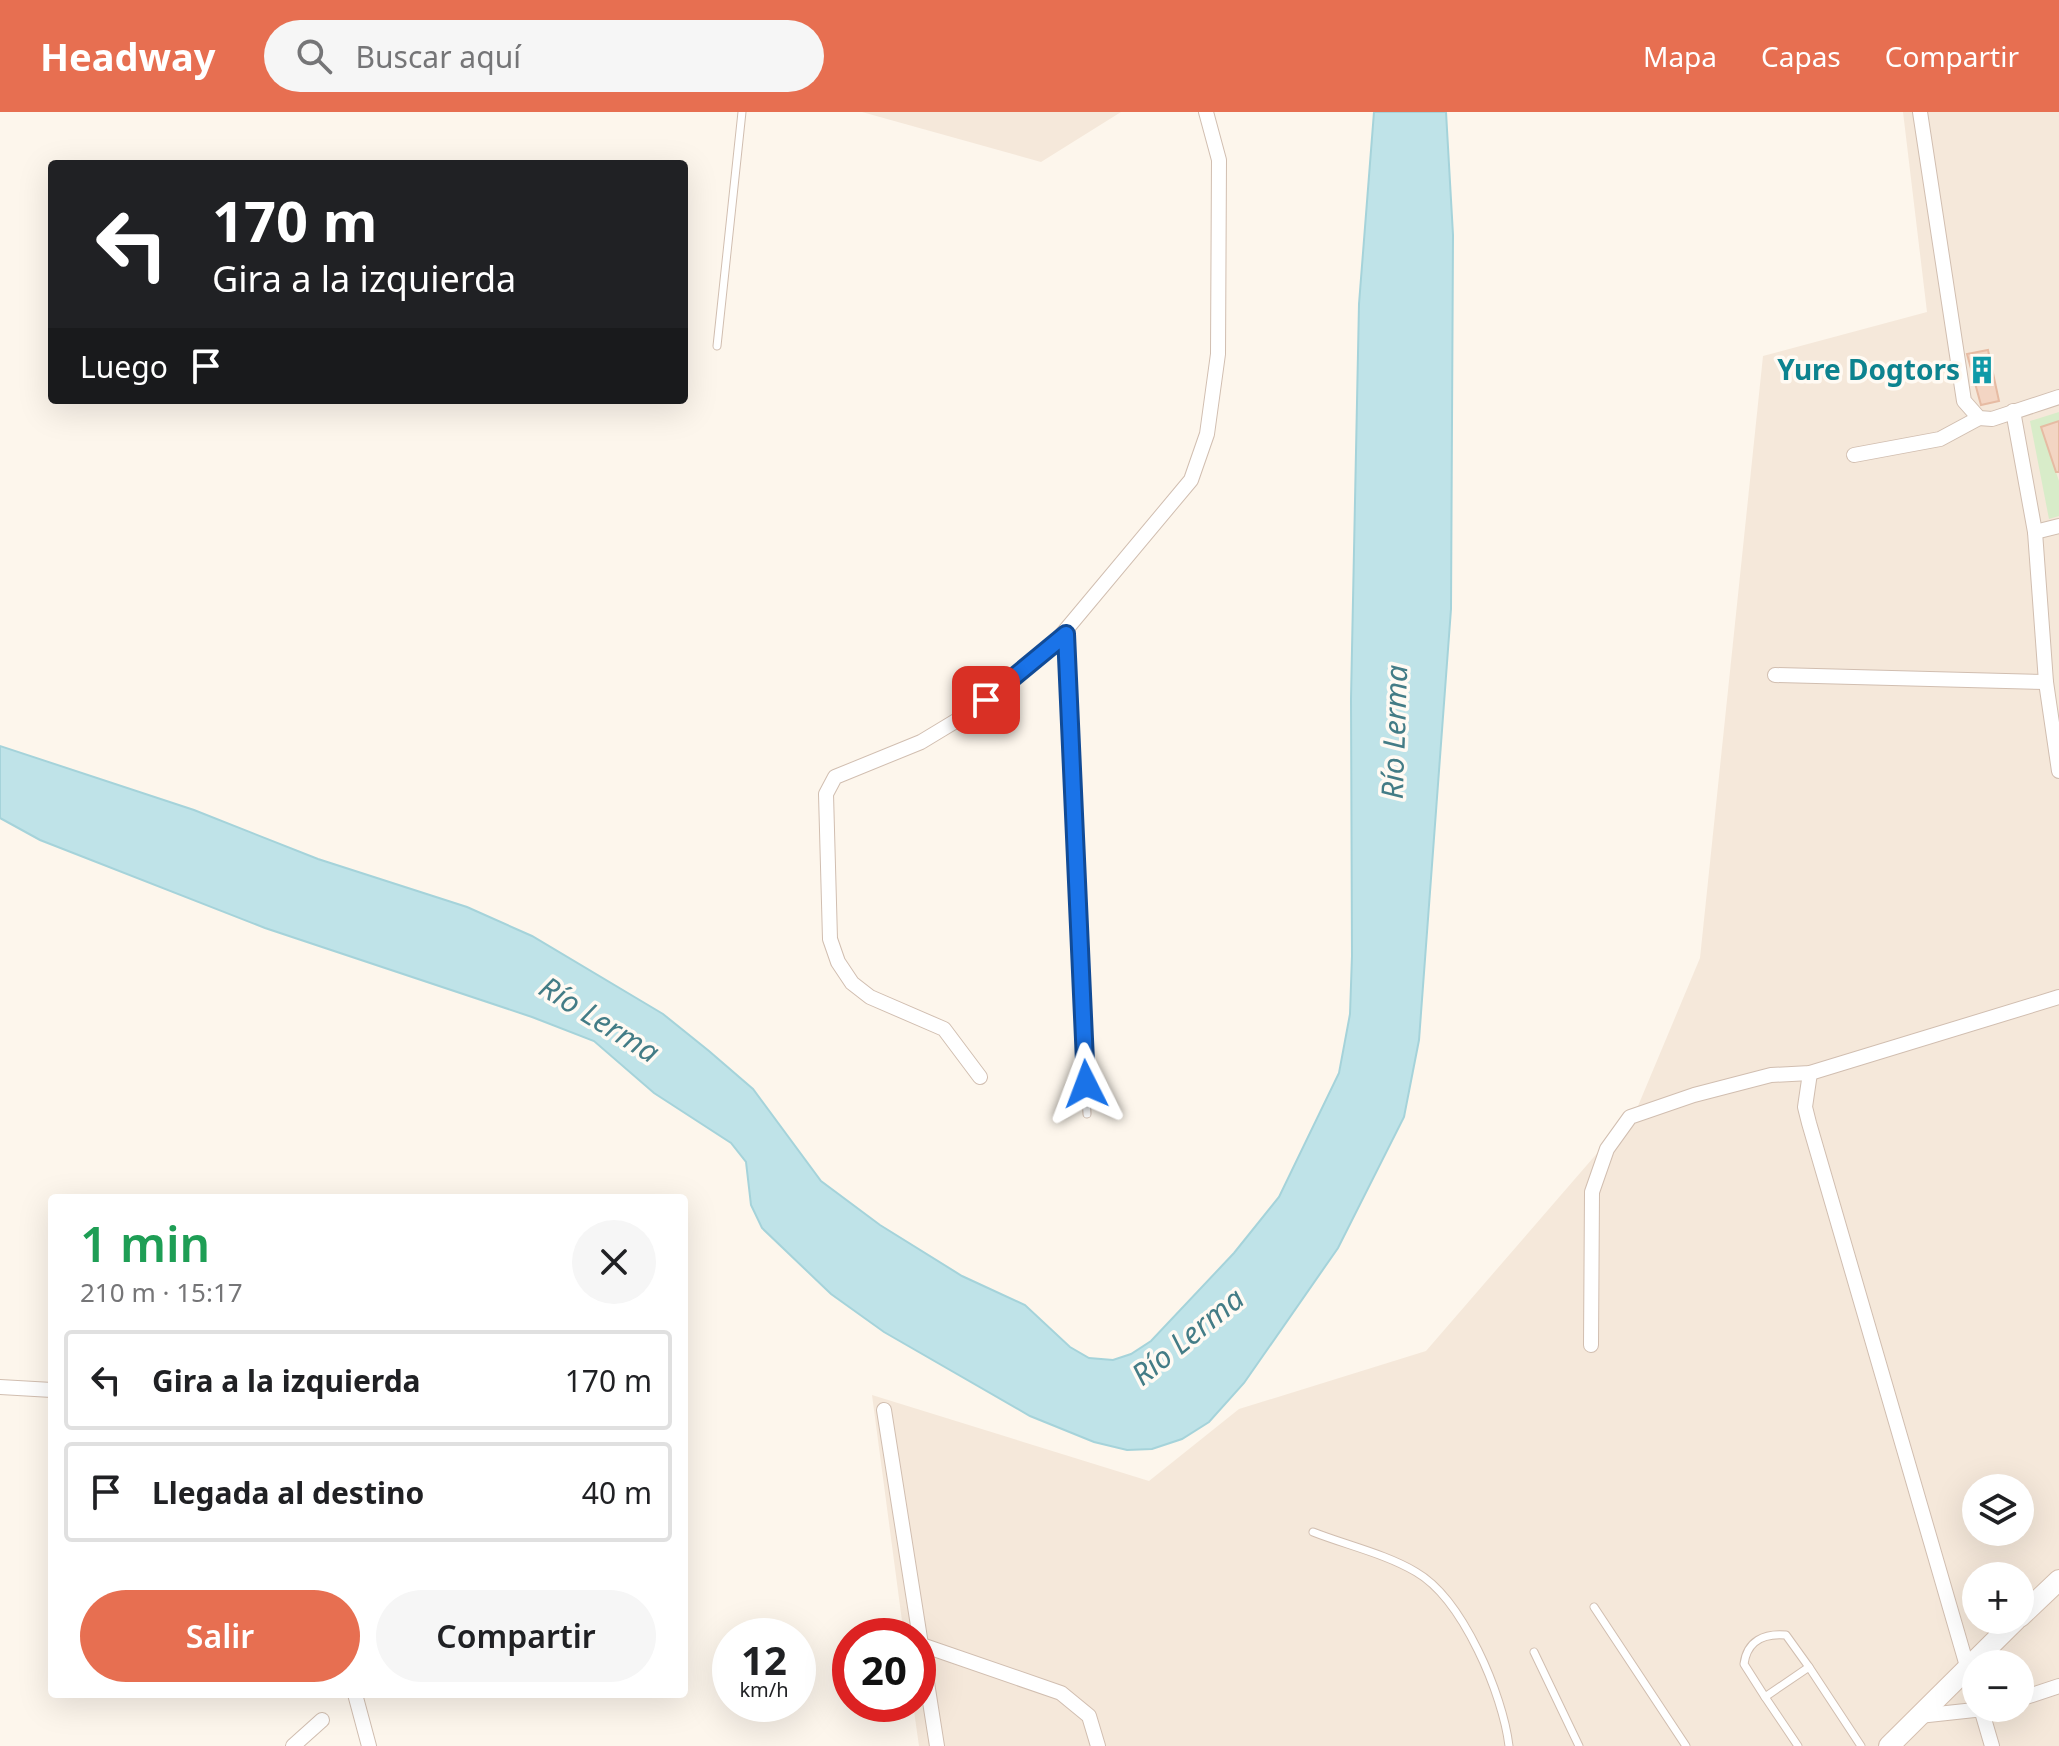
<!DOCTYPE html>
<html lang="es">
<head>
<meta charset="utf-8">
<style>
	:root { --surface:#fff; --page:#f6f6f6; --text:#202124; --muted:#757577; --line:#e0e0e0; --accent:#e76f51 }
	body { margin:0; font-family:"Noto Sans",sans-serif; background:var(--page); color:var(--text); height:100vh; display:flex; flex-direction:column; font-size:30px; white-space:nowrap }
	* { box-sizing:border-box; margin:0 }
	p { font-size:26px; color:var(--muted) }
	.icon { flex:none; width:44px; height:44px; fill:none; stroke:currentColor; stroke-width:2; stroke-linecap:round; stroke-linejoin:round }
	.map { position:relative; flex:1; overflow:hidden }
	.side { position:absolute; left:48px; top:1082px; width:640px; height:504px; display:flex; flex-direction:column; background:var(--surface); border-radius:8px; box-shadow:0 8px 32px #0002 }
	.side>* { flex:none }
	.guide { position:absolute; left:48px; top:48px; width:640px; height:244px; border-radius:8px; box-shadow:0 8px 32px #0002; background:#202124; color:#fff; overflow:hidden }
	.buttons { position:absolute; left:1962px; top:1362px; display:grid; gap:16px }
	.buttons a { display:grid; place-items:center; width:72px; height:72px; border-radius:50%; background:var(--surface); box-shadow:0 8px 32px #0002; font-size:40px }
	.speed { position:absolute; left:712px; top:1506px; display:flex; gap:16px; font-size:40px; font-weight:700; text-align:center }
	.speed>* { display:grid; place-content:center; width:104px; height:104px; border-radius:50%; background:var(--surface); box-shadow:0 8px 32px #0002; line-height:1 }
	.speed small { font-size:20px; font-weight:400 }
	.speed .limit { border:12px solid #d22; background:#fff; color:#111 }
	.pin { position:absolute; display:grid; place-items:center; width:68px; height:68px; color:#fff; margin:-34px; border-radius:16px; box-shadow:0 4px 12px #0006 }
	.me { position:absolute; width:88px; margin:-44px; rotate:357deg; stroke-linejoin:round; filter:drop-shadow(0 0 6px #0008) }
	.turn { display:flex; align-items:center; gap:28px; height:168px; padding:0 32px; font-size:36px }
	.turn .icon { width:104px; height:104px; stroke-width:2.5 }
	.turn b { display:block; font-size:56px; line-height:68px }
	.then { display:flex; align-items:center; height:76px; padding:0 32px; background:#0003; gap:16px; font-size:30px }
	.round { display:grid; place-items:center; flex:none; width:84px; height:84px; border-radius:42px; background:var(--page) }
	.headline { display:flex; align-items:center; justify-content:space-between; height:136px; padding:0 32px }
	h1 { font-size:48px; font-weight:600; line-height:60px; color:#1e9e55 }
	.button { display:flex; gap:16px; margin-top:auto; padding:16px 32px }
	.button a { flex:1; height:92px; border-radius:48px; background:var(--accent); color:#fff; font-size:32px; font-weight:600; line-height:92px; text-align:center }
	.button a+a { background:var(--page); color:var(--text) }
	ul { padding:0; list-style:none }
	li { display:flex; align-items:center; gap:24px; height:100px; margin:0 16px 12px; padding:0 16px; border:4px solid var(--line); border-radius:8px }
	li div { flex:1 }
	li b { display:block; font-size:30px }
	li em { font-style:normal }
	header { display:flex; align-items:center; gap:48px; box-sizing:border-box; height:112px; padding:0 40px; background:var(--accent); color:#fff }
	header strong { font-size:38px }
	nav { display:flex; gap:44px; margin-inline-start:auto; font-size:28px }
	.search { width:560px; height:72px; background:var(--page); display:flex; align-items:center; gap:20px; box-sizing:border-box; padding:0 28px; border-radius:44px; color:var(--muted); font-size:30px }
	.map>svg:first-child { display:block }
	.residential { fill:#f5e8da; fill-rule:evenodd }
	.green { fill:#d8ecc9 }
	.water { fill:#bfe3e8; stroke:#a5d3da; stroke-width:2 }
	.building { fill:#f3d5c3; stroke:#e6bba3; stroke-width:2 }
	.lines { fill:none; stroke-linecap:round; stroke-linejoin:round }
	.lane-casing { stroke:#d1beb0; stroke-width:9 }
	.street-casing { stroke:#d1beb0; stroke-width:16 }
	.secondary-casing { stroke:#d6c0b0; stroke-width:22 }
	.lane { stroke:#fff; stroke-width:7 }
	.street { stroke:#fff; stroke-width:14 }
	.secondary { stroke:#fff; stroke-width:20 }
	.route-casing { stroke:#114b97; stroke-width:20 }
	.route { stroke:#1a73e8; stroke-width:14 }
	.labels { text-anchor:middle; stroke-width:7; stroke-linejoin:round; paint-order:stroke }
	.culture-label { font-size:28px; font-weight:bold; fill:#0d838f; stroke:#fffaf3; text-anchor:end }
	.water-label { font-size:30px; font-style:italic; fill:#437c86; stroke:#fffaf3 }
</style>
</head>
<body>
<header>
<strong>Headway</strong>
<div class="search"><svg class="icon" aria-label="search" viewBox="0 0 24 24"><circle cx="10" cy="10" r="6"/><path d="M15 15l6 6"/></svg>Buscar aquí</div>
<nav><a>Mapa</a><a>Capas</a><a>Compartir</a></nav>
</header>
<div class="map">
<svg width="2059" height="1634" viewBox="0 0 2059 1634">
	<rect width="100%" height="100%" fill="#fdf6ec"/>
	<g class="residential">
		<path d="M 862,0 L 1121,0 L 1041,50 Z"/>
		<path d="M 1903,0 L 2059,0 L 2059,1634 L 919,1634 L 913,1592 L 918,1592 L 918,1524 L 904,1524 L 872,1283 L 1149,1369 L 1239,1297 L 1426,1239 L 1638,994 L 1700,846 L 1763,244 L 1927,200 ZM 1976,1376 L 2020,1376 L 2020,1420 L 1976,1420 ZM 1976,1464 L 2020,1464 L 2020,1508 L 1976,1508 ZM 1976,1552 L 2020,1552 L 2020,1596 L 1976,1596 Z"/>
	</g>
	<path class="green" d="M 2059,300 L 2059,309 L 2041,315 L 2059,369 L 2059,404 L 2049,407 L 2030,309 Z"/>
	<path class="water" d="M 1374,0 L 1446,0 L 1453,123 L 1451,497 L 1419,928 L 1404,1005 L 1338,1136 L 1244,1271 L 1209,1310 L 1182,1327 L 1152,1337 L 1127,1338 L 1094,1330 L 1030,1304 L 884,1220 L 831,1182 L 762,1116 L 751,1093 L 746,1050 L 731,1031 L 654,981 L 594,929 L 532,905 L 265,816 L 40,728 L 0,706 L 0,634 L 194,698 L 318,747 L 467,795 L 532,824 L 663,902 L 709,939 L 753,977 L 821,1069 L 880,1113 L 962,1164 L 1025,1193 L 1070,1235 L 1089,1246 L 1113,1248 L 1131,1242 L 1151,1229 L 1234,1141 L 1279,1085 L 1339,961 L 1350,902 L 1352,844 L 1351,587 L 1359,192 Z"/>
	<g class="building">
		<path d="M 1988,238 L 1999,289 L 1981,293 L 1967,242 Z"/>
		<path d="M 2059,309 L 2059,360 L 2056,360 L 2041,315 Z"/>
	</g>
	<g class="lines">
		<defs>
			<g id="lane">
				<path d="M 717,234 L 742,0"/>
				<path d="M 1066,522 L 1087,1002"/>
				<path d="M 1313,1420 C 1346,1433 1386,1442 1416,1460 C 1463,1487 1503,1583 1509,1634"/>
				<path d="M 1594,1495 L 1686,1634"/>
				<path d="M 1534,1540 L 1579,1634"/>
				<path d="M 1765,1585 L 1744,1552 C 1747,1529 1764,1521 1786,1523 L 1809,1555"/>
				<path d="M 1798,1634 L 1765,1585 L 1809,1555 L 1861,1634"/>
			</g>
			<g id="street">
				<path d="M 1920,0 L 1964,289 L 1979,306 L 1992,307 L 2059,285"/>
				<path d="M 2013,299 L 2035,420 L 2046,570 L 2059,659"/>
				<path d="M 1854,343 L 1940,327 L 1979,306"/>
				<path d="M 2035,420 L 2059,414"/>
				<path d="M 1775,563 L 2046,570"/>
				<path d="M 1810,961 L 1805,995 L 1809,1011 L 1967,1554"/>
				<path d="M 980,965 L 944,917 L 870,885 L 852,871 L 838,850 L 830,827 L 826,682 L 835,665 L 921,630 L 964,604 L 1049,538 L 1191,368 L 1207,322 L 1218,242 L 1219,48 L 1206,0"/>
				<path d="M 1591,1233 L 1592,1080 L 1607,1037 L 1630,1005 L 1694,983 L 1771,963 L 1810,961 L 2059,885"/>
				<path d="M 0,1275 L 52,1278"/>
				<path d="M 884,1298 L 937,1634"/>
				<path d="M 922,1533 L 1061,1581 L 1089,1604 L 1098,1634"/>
				<path d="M 355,1582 L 369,1634"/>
				<path d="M 2020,1587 L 2059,1574"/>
				<path d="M 1982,1600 L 1992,1634"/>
				<path d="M 1919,1604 L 1993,1596"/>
				<path d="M 293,1634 L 322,1608"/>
			</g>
			<g id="secondary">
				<path d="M 2020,1505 L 2059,1468"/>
				<path d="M 1889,1634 L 2016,1508"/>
			</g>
		</defs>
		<use href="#lane" class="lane-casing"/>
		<use href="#street" class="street-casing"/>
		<use href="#secondary" class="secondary-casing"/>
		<use href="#lane" class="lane"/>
		<use href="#street" class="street"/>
		<use href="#secondary" class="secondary"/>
	</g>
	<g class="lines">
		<defs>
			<path id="route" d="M 986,588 L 1066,522 L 1086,972"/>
		</defs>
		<use href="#route" class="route-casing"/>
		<use href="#route" class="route"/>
	</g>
	<defs>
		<symbol id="building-bare" viewBox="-9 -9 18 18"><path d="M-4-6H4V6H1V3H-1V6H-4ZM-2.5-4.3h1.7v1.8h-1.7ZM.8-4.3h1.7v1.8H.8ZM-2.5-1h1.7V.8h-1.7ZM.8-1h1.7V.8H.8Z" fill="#0f9aa8" stroke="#fffaf3" stroke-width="2.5" paint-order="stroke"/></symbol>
	</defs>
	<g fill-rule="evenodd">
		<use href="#building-bare" x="1962" y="238" width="40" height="40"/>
	</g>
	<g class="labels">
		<g class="culture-label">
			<text x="1960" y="268">Yure Dogtors</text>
		</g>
		<g class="water-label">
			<text transform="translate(1395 620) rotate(-88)" y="10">Río Lerma</text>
			<text transform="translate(599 908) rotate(32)" y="10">Río Lerma</text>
			<text transform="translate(1188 1225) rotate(-39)" y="10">Río Lerma</text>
		</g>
	</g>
</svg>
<div class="buttons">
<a><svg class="icon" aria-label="layers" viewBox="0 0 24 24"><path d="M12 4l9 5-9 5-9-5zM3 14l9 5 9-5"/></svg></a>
<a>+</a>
<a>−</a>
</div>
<div class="speed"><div>12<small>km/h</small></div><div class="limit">20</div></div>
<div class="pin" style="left:986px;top:588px;background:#d93025"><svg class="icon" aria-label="arrive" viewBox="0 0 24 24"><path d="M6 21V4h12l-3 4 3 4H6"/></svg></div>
<svg class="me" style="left:1086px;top:972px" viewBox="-20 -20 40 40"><path d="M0-17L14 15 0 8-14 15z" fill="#1a73e8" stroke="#fff" stroke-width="4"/></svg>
<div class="guide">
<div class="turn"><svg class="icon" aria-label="left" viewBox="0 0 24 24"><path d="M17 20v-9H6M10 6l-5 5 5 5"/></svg><div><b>170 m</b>Gira a la izquierda</div></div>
<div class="then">Luego<svg class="icon" aria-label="arrive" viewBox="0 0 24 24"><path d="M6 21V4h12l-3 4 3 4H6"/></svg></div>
</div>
<section class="side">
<div class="headline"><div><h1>1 min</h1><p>210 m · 15:17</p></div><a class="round"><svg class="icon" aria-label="close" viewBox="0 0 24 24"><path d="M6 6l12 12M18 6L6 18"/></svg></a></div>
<ul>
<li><svg class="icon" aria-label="left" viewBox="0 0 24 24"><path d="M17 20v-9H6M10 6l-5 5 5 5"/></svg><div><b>Gira a la izquierda</b></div><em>170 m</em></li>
<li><svg class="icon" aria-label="arrive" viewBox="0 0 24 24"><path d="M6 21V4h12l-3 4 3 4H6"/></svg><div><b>Llegada al destino</b></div><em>40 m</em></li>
</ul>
<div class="button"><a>Salir</a><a>Compartir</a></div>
</section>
</div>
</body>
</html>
